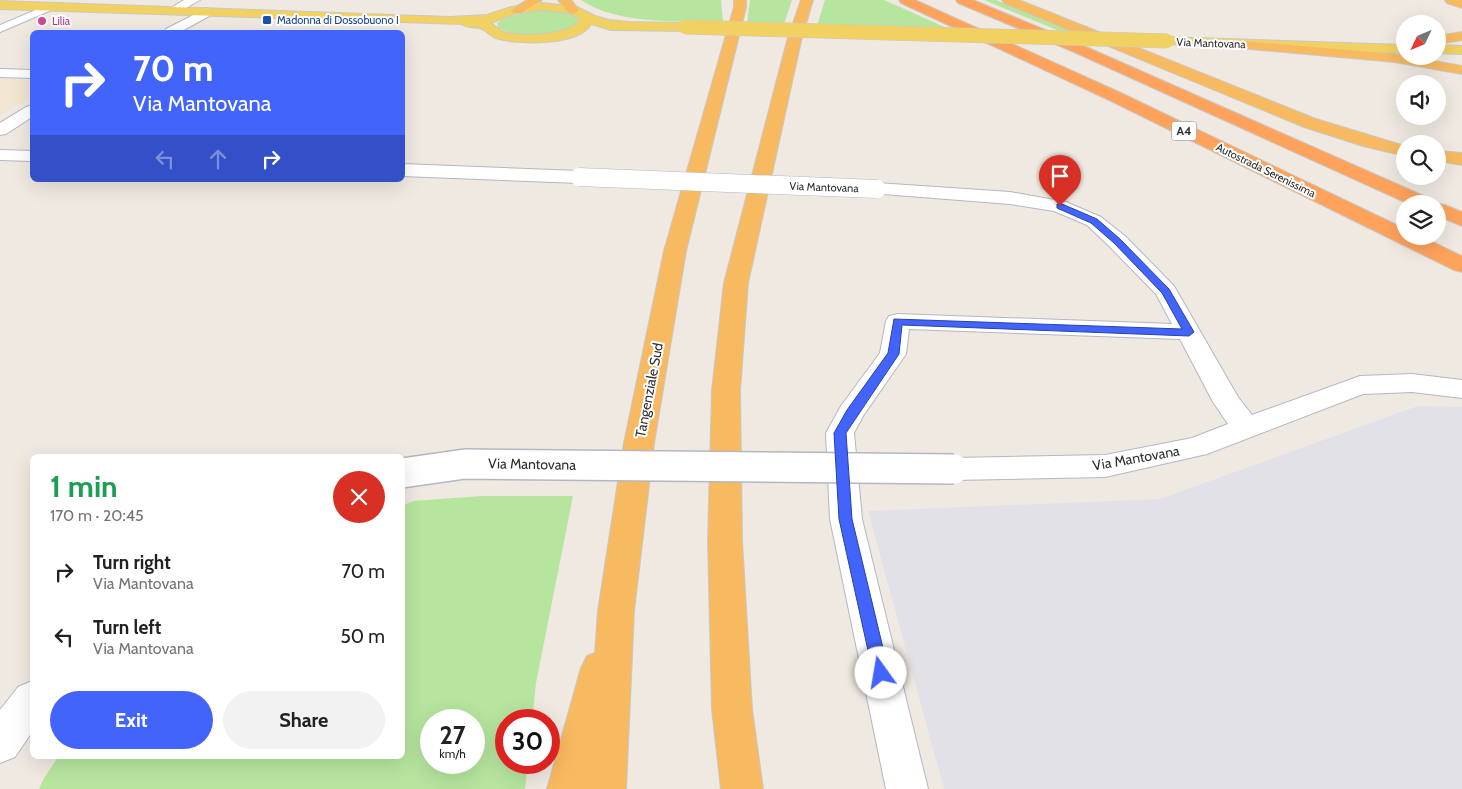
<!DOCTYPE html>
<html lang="en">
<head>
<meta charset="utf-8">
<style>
	:root { --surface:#fff; --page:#f2f2f2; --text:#202124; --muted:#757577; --accent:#4264fb }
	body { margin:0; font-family:Cabin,sans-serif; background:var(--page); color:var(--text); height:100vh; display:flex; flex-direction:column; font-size:19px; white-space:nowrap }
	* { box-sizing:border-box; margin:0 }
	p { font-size:16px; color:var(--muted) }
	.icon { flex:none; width:28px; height:28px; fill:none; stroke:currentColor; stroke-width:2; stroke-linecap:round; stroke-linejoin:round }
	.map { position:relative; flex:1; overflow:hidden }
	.sheet { position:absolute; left:30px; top:454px; width:375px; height:305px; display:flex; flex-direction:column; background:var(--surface); border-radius:8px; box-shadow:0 5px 20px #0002 }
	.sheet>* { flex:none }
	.banner { position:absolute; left:30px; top:30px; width:375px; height:152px; border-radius:8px; box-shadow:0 5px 20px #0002; background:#4264fb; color:#fff; overflow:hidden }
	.needle { width:32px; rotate:226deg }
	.fabs { position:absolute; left:1396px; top:15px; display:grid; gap:10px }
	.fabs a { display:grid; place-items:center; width:50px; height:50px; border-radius:50%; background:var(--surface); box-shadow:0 5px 20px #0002; font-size:25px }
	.speed { position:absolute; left:420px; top:709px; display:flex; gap:10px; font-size:25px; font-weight:700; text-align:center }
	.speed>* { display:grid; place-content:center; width:65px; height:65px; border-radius:50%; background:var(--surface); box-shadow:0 5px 20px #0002; line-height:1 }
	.speed small { font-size:12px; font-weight:400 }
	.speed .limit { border:8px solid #d22; background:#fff; color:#111 }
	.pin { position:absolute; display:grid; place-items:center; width:42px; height:42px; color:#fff; margin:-51px -21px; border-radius:50% 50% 50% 0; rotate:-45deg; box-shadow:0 0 5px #0007 }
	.pin .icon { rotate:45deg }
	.me { position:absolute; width:55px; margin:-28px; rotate:347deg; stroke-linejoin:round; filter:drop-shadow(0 0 4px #0008) }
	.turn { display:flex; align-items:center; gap:18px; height:105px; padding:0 20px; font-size:22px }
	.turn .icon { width:65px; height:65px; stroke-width:2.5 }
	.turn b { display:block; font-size:35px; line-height:42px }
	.lanes { display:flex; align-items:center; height:48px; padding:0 20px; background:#0003; justify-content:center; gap:25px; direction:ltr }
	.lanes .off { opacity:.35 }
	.round { display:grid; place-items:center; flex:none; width:52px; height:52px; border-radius:26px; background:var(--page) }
	.summary { display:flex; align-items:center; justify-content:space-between; height:85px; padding:0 20px }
	h1 { font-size:30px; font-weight:700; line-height:38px; color:#1e9e55 }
	.cta { display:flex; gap:10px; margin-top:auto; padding:10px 20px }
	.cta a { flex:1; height:58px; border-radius:30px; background:var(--accent); color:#fff; font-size:20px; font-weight:700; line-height:58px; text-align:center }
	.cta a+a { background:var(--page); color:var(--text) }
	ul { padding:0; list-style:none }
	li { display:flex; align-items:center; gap:15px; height:65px; padding:0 20px }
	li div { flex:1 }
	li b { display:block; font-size:19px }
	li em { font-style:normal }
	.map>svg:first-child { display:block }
	.industrial { fill:#e3e1e8 }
	.education { fill:#f0e6d1 }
	.green { fill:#b6e59e; fill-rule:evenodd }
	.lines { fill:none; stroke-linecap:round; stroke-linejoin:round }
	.service-casing { stroke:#b4b7c1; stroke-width:2 }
	.minor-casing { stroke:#b4b7c1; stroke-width:2 }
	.tertiary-casing { stroke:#b4b7c1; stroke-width:2 }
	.primary-casing { stroke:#c9c9c9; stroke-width:2 }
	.trunk-casing { stroke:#c9c9c9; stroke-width:2 }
	.motorway-casing { stroke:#c9c9c9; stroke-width:2 }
	.service { fill:#fff; fill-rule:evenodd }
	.minor { fill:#fff; fill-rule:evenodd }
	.tertiary { fill:#fff; fill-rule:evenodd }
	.primary { fill:#f2d163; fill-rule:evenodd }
	.trunk { fill:#f8ba60; fill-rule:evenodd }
	.motorway { fill:#ffa35c; fill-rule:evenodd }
	.minor-bridge-far1-casing { stroke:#b4b7c1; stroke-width:19; stroke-linecap:butt }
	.minor-bridge-casing { stroke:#b4b7c1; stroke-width:32; stroke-linecap:butt }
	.primary-bridge-casing { stroke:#c9c9c9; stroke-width:15; stroke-linecap:butt }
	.minor-bridge-far1 { stroke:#fff; stroke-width:18 }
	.minor-bridge { stroke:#fff; stroke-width:29 }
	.primary-bridge { stroke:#f2d163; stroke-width:14 }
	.route { fill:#4264fb; stroke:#2b41a3 }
	.transit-dot { fill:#1a4fb4; stroke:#fff; stroke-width:2 }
	.hotel-dot { fill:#d1479c; stroke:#fff; stroke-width:2 }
	.labels { text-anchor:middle; stroke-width:4; stroke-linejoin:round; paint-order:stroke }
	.far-transit-label { font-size:11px; fill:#164399; stroke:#fff; text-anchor:start }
	.far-hotel-label { font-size:11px; fill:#b23c85; stroke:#fff; text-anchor:start }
	.far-street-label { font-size:11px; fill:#2e2e2e; stroke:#fff }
	.shield { fill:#fff; stroke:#6d6d6d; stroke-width:1 }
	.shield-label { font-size:12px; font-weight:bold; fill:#2e2e2e }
	.street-label { font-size:14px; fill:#2e2e2e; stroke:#fff }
</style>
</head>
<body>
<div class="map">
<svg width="1462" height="789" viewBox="0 0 1462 789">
	<rect width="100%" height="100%" fill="#efe9e1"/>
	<path class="industrial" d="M 1418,406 L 1462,407 L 1462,789 L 944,789 L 868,511 L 1160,499 Z"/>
	<path class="education" d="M 0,79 L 32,80 L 32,97 L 0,115 Z"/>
	<g class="green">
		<path d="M 581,0 L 721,0 L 723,22 C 682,21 616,25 581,0 Z"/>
		<path d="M 750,0 L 792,0 L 784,24 L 747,23 Z"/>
		<path d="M 825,0 L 884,0 L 949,29 L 817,26 Z"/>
		<path d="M 984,0 L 996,0 L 1078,33 L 1062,32 Z"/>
		<path d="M 545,10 C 556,11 569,11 578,19 L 578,23 C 561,36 515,40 498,27 L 497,23 L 509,16 Z"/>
		<path d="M 481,496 L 573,496 L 536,683 L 532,720 L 506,720 L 506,762 L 528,763 L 525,789 L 39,789 L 44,778 L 59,756 L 402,756 L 403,505 L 414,501 ZM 431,720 L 474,720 L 474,762 L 431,762 Z"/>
	</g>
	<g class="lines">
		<defs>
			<g id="service">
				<path d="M 50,4 L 54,5 L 55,7 L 54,9 L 0,32 L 0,25 Z"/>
				<path d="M 0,69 L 32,70 L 32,78 L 0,77 Z"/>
			</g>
			<g id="minor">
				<path d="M 207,8 L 213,12 L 211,15 L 180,32 L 164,32 L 166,29 Z"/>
				<path d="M 32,105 L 32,117 L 6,134 L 0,135 L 0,123 L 26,107 Z"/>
				<path d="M 0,150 L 32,151 L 32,161 L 0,160 Z"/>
				<path d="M 402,164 L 579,171 L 586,173 L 589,177 L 586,181 L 579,183 L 402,176 Z"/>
				<path d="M 877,183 L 1010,192 L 1066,202 L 1101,217 L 1125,236 L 1174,286 L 1238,397 L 1252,415 L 1360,376 L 1412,374 L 1462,380 L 1462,398 L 1412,392 L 1363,394 L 1207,454 L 1105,477 L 954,480 L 943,477 L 939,469 L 943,461 L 954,458 L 1105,455 L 1192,438 L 1228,424 L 1213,402 L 1180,339 L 909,329 L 906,354 L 863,416 L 854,433 L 862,519 L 928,789 L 886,789 L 830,519 L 826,433 L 841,406 L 880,353 L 886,321 L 889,316 L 898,314 L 1172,324 L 1156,294 L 1109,246 L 1087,225 L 1054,211 L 1010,204 L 870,193 L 867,189 L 870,185 Z"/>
				<path d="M 32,681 L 32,732 L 15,757 L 0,763 L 0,710 L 18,687 Z"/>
			</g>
			<path id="tertiary" d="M 184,0 L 200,0 L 177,13 L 169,13 L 167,10 Z"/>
			<g id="primary">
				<path d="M 0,1 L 450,17 L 487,15 L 511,7 L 542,3 L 577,7 L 595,16 L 609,20 L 629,22 L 685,23 L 692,27 L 685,31 L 611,30 L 591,24 C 579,46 518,45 496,38 C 490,36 486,30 480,28 C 473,27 467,28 461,24 L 0,9 ZM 542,10 L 570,13 L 580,19 C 571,36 521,37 504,32 C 499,30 495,26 491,23 L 514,14 Z"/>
				<path d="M 1167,37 L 1405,45 L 1405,53 L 1162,44 L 1160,41 Z"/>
				<path d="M 1438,45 L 1462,46 L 1462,54 L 1438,53 Z"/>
			</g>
			<g id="trunk">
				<path d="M 527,0 L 542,0 L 521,13 L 513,13 L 511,10 Z"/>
				<path d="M 558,0 L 571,0 L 579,10 L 573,14 L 569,13 Z"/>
				<path d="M 734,0 L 746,0 L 746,7 L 686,251 L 654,443 L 634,611 L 626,789 L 547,789 L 581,668 L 587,656 L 595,653 L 598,611 L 624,443 L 664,251 L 734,7 Z"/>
				<path d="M 801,0 L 813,0 L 801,41 L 748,283 L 740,390 L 742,541 L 752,709 L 763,789 L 721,789 L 712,709 L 708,541 L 712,390 L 724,283 L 787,41 Z"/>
				<path d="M 1002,0 L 1019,0 L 1316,119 L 1405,146 L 1405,156 L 1363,146 L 1304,127 L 1004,3 Z"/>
				<path d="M 1445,0 L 1462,0 L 1462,8 L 1447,3 Z"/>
				<path d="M 1462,32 L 1462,40 L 1438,44 L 1438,36 Z"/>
				<path d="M 1232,40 L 1395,54 L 1462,66 L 1462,74 L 1395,62 L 1227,47 L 1225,44 Z"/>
				<path d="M 1438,151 L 1462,153 L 1462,165 L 1438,161 Z"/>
			</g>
			<g id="motorway">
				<path d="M 899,0 L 915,0 L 1121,93 L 1405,229 L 1405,236 L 1420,236 L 1462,256 L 1462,272 L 1454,270 L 1109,100 L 901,3 Z"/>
				<path d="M 956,0 L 973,0 L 1084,46 L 1433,200 L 1436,203 L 1445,205 L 1462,212 L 1462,226 L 1438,216 L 1438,204 L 1409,204 L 1074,52 L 958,3 Z"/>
			</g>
		</defs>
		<use href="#service" class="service-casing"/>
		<use href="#minor" class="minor-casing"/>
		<use href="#tertiary" class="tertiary-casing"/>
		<use href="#primary" class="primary-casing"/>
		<use href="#trunk" class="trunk-casing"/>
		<use href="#motorway" class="motorway-casing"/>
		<use href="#service" class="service"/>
		<use href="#minor" class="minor"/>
		<use href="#tertiary" class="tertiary"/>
		<use href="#primary" class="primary"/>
		<use href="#trunk" class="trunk"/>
		<use href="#motorway" class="motorway"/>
		<defs>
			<path id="minor-bridge-far1" d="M 579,177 L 877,189"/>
			<path id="minor-bridge" d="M 402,473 L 465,464 L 954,469"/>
			<path id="primary-bridge" d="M 685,27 L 1167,41"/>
		</defs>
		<use href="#minor-bridge-far1" class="minor-bridge-far1-casing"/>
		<use href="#minor-bridge" class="minor-bridge-casing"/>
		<use href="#primary-bridge" class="primary-bridge-casing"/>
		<use href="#minor-bridge-far1" class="minor-bridge-far1"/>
		<use href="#minor-bridge" class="minor-bridge"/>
		<use href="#primary-bridge" class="primary-bridge"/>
	</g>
	<path class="route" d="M 1057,204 L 1062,204 L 1097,219 L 1120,239 L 1169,289 L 1194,332 L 1189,336 L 902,325 L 899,354 L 846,433 L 852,519 L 889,673 L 886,678 L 881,681 L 875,678 L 873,673 L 839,519 L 834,433 L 847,410 L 888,353 L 894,319 L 1182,329 L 1162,293 L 1114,243 L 1091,223 L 1057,208 Z"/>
	<rect class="transit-dot" x="262" y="15" width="10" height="10" rx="2.5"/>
	<circle class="hotel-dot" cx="42" cy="21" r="5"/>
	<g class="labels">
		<g class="far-transit-label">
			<text x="277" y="24">Madonna di Dossobuono I</text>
		</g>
		<g class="far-hotel-label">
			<text x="52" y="25">Lilia</text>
		</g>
		<g class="far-street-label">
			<text transform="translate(1211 43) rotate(2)" y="4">Via Mantovana</text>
			<text transform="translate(1266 170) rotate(26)" y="4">Autostrada Serenissima</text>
			<text transform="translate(824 187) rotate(2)" y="4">Via Mantovana</text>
		</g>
		<rect class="shield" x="1171.5" y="121.5" width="25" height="19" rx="4"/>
		<g class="shield-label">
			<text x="1184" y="135">A4</text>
		</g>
		<g class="street-label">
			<text transform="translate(649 390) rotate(-79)" y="5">Tangenziale Sud</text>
			<text transform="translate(1136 458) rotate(-10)" y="5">Via Mantovana</text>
			<text transform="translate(532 464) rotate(1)" y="5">Via Mantovana</text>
		</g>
	</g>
</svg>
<div class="fabs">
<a><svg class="needle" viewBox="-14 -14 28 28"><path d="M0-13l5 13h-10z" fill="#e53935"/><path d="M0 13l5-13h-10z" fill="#757577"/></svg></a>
<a><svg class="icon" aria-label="sound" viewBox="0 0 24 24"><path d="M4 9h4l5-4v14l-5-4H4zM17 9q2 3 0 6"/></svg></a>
<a><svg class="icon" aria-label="search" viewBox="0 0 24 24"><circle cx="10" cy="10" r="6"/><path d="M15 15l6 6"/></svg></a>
<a><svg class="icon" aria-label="layers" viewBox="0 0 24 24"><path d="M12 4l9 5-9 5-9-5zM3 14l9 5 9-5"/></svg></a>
</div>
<div class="speed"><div>27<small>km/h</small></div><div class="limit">30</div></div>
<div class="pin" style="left:1060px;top:206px;background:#d93025"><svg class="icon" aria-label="arrive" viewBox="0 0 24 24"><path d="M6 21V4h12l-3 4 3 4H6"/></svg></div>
<svg class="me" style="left:881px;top:673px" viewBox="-20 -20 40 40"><circle r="19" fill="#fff"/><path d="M0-13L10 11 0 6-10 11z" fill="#4264fb"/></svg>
<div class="banner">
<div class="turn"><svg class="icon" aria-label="right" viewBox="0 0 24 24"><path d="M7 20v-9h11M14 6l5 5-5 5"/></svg><div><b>70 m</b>Via Mantovana</div></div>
<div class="lanes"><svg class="icon off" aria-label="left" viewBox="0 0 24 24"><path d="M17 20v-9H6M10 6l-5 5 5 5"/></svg><svg class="icon off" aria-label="ahead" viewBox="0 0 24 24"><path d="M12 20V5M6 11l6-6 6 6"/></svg><svg class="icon" aria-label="right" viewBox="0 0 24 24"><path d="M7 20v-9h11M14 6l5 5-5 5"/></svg></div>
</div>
<section class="sheet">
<div class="summary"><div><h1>1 min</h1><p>170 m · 20:45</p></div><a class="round" style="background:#d93025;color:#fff"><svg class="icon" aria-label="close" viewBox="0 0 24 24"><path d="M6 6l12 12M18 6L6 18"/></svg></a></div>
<ul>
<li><svg class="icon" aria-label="right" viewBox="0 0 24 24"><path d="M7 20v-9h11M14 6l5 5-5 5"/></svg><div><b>Turn right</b><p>Via Mantovana</p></div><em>70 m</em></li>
<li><svg class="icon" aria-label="left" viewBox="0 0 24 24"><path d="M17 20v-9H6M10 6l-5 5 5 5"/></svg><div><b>Turn left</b><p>Via Mantovana</p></div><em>50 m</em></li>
</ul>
<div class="cta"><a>Exit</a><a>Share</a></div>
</section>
</div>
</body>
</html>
